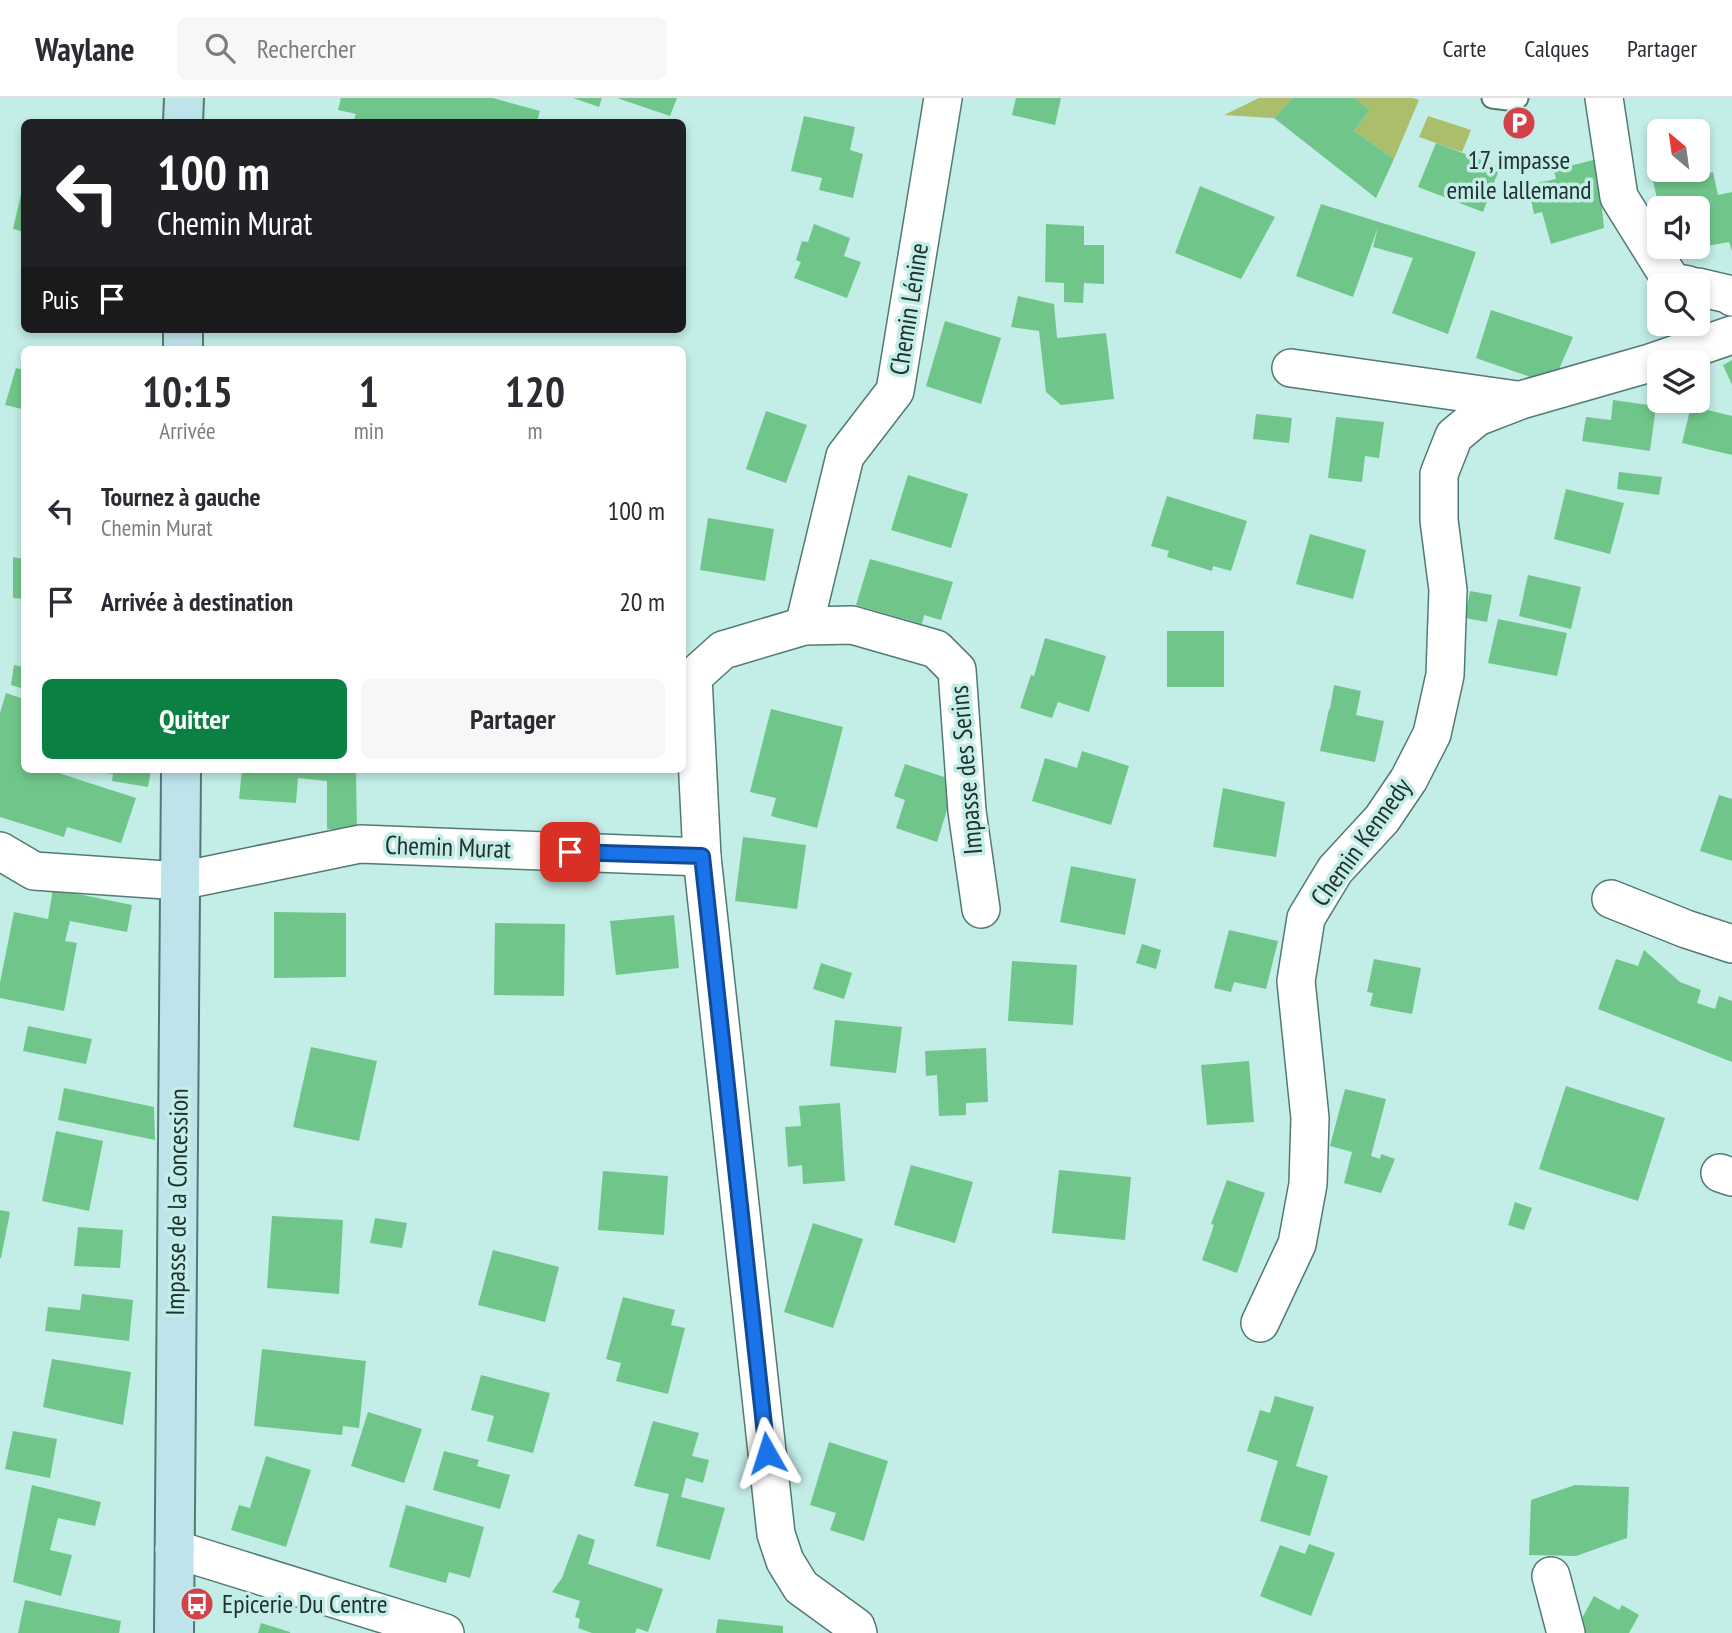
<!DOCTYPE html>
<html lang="fr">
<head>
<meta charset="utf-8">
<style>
	:root { --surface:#fff; --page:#f7f7f7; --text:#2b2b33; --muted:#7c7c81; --line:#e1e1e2; --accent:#0b8043 }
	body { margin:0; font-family:"PT Sans Narrow",sans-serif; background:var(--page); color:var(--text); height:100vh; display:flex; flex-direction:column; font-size:26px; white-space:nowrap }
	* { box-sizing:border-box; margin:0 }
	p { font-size:23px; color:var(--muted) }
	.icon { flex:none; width:38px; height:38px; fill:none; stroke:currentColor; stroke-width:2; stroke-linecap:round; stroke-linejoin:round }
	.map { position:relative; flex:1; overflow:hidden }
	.side { position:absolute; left:21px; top:248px; width:665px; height:427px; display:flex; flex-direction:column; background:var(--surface); border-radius:10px; box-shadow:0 4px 10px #0003 }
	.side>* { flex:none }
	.banner { position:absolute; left:21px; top:21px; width:665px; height:214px; border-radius:10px; box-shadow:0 4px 10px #0003; background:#202124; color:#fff; overflow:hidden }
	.needle { width:46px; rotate:331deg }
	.controls { position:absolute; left:1647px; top:21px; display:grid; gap:14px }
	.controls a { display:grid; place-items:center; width:63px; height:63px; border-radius:10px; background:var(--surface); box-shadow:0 4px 10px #0003; font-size:35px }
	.pin { position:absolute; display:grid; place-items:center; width:60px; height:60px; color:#fff; margin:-30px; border-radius:14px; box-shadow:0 4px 10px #0006 }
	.me { position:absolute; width:77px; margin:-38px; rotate:354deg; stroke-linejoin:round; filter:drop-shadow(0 0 5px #0008) }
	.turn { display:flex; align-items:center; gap:24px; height:147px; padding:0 21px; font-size:32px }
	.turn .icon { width:91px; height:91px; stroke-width:2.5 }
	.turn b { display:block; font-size:49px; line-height:60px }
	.then { display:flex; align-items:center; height:66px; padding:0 21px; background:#0003; gap:14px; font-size:26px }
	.eta { display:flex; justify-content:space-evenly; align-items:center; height:119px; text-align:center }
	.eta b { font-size:42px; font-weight:600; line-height:49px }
	.action { display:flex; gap:14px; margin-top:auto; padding:14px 21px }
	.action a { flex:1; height:80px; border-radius:10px; background:var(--accent); color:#fff; font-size:28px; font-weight:600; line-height:80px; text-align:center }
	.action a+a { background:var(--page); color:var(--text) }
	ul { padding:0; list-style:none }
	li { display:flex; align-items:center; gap:21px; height:91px; padding:0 21px }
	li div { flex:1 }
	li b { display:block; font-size:26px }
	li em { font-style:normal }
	header { display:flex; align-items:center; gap:42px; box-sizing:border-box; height:98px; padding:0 35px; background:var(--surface); border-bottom:2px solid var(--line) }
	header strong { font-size:33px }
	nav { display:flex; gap:38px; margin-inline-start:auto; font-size:24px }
	.search { width:490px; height:63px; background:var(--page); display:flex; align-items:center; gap:18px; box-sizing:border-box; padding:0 24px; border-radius:10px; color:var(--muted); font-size:26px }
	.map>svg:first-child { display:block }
	.green { fill:#aabe6b }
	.building { fill:#70c68a }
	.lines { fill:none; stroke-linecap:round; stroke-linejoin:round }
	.lane-casing { stroke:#527a74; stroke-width:23 }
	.street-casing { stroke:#527a74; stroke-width:40 }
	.secondary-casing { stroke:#527a74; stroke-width:42 }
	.lane { stroke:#fff; stroke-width:19 }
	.street { stroke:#fff; stroke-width:37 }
	.secondary { stroke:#bee3eb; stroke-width:38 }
	.route-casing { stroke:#114b97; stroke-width:18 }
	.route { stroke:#1a73e8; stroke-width:12 }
	.labels { text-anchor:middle; stroke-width:7; stroke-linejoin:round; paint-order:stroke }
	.poi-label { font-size:26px; fill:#213230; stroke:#c3ede7 }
	.street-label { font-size:26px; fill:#213230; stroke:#c3ede7 }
</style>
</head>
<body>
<header>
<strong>Waylane</strong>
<div class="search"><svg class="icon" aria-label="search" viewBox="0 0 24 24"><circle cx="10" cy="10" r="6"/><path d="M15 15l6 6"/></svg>Rechercher</div>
<nav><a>Carte</a><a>Calques</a><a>Partager</a></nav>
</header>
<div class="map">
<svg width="1732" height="1535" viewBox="0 0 1732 1535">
	<rect width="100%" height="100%" fill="#c3ede7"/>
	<g class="green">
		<path d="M 1259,0 L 1293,0 L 1274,20 L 1224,17 Z"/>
		<path d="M 1355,0 L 1413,0 L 1419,2 L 1394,61 L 1354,33 L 1370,12 Z"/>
		<path d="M 1428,18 L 1471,32 L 1462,54 L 1419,39 Z"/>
	</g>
	<g class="building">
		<path d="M 341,0 L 493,0 L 540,13 L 537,24 L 353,24 L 356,16 L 338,12 Z"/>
		<path d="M 573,0 L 602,0 L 599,9 Z"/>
		<path d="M 617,0 L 677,0 L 670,18 Z"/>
		<path d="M 1016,0 L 1061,0 L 1055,27 L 1012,17 Z"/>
		<path d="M 1293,0 L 1355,0 L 1370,12 L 1354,33 L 1394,61 L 1376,100 L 1274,20 Z"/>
		<path d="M 804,18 L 855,29 L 850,52 L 863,56 L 853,100 L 819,92 L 822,80 L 791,73 Z"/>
		<path d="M 1436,45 L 1500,69 L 1483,114 L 1418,89 Z"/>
		<path d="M 1597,61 L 1604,130 L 1551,146 L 1542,114 L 1534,116 L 1528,87 L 1556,81 L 1554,72 Z"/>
		<path d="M 1659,62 L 1659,72 L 1678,72 L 1681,82 L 1713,74 L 1718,97 L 1732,94 L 1732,153 L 1729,144 L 1701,149 L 1698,137 L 1698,110 L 1659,110 L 1649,64 Z"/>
		<path d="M 23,88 L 24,88 L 24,134 L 13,131 Z"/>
		<path d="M 1200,88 L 1275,119 L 1241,181 L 1175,155 Z"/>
		<path d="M 1321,106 L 1476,154 L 1448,236 L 1392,215 L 1413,160 L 1373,149 L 1378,129 L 1353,199 L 1296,178 Z"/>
		<path d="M 814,126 L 850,140 L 844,158 L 861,164 L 847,200 L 794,180 L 801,164 L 796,162 L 802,143 L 808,144 Z"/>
		<path d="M 1046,126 L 1084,128 L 1084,147 L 1104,147 L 1104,186 L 1084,185 L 1083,205 L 1064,204 L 1064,185 L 1045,184 Z"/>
		<path d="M 1018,198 L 1054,206 L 1057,240 L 1106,235 L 1114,301 L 1061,307 L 1046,294 L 1039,233 L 1011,229 Z"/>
		<path d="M 1491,212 L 1573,239 L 1556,278 L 1546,274 L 1542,283 L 1476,260 Z"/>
		<path d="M 945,223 L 1001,240 L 981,306 L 926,288 Z"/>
		<path d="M 1732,262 L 1732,287 L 1723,267 Z"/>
		<path d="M 16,270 L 24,272 L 24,302 L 22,311 L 5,307 Z"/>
		<path d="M 1613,302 L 1656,308 L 1650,353 L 1582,343 L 1586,319 L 1611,322 Z"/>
		<path d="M 1691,308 L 1732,318 L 1732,357 L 1682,345 Z"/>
		<path d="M 766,313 L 807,327 L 786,385 L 746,371 Z"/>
		<path d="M 1256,316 L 1292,320 L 1289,345 L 1253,341 Z"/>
		<path d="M 1336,319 L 1384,324 L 1379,360 L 1365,358 L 1362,384 L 1328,380 Z"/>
		<path d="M 1619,374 L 1662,379 L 1659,397 L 1617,391 Z"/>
		<path d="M 908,377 L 968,396 L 951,450 L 891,432 Z"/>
		<path d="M 1566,391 L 1624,405 L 1610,456 L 1554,441 Z"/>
		<path d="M 1167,398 L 1247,423 L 1231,473 L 1213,468 L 1212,473 L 1167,459 L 1169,453 L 1151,448 Z"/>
		<path d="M 708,420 L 774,431 L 765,483 L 700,472 Z"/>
		<path d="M 1310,436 L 1366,452 L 1353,501 L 1296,486 Z"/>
		<path d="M 13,459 L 24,461 L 24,501 L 13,500 Z"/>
		<path d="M 870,461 L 953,484 L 941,522 L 924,517 L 922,526 L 856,507 Z"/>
		<path d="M 1528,477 L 1581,489 L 1571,531 L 1519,518 Z"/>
		<path d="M 1470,493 L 1492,497 L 1487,524 L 1465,520 Z"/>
		<path d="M 1498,521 L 1567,535 L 1557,578 L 1488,565 Z"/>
		<rect x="1167" y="533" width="57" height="56"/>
		<path d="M 1045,540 L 1106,558 L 1089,614 L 1058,604 L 1052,620 L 1020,610 L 1031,577 L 1034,578 Z"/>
		<path d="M 14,567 L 24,569 L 24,591 L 11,587 Z"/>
		<path d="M 1334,587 L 1361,593 L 1356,617 L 1384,623 L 1375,664 L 1320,653 L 1329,611 L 1330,611 Z"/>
		<path d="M 6,595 L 24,601 L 24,672 L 49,672 L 136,700 L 121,745 L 67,729 L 64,739 L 0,719 L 0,615 Z"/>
		<path d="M 771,611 L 843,629 L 817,730 L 771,718 L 776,700 L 750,694 Z"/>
		<path d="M 1082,653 L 1129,668 L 1111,727 L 1032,703 L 1045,660 L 1077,670 Z"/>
		<path d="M 905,666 L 956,683 L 937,744 L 896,730 L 905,702 L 894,698 Z"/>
		<path d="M 96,672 L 151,672 L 148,689 L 112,683 L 113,676 L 96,674 Z"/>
		<path d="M 242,672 L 356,672 L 357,733 L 327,731 L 327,683 L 298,680 L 296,705 L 239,701 Z"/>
		<path d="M 1223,690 L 1285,704 L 1276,759 L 1213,749 Z"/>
		<path d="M 1719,697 L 1732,701 L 1732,763 L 1700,753 Z"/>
		<path d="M 743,739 L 806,747 L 797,811 L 735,803 Z"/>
		<path d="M 1071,768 L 1136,781 L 1125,837 L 1060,824 Z"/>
		<path d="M 53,791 L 132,807 L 127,834 L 70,823 L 65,843 L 77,845 L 64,913 L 0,900 L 0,885 L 14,814 L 48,821 Z"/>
		<path d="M 274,814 L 346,815 L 346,879 L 274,880 Z"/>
		<path d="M 674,817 L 679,870 L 616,877 L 610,823 Z"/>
		<path d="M 495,825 L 565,826 L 564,898 L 494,897 Z"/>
		<path d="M 1229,832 L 1278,843 L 1266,891 L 1234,884 L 1231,894 L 1214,890 Z"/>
		<path d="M 1142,846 L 1161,852 L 1156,871 L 1136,865 Z"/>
		<path d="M 1644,852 L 1680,884 L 1701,892 L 1697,905 L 1715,911 L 1719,898 L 1732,903 L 1732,964 L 1598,911 L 1616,861 L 1638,868 Z"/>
		<path d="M 1374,861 L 1421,870 L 1412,916 L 1370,908 L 1373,895 L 1367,894 Z"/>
		<path d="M 1012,863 L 1077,867 L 1073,927 L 1008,923 Z"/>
		<path d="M 821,865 L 852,875 L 844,901 L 813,891 Z"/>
		<path d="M 835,922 L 902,929 L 896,975 L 830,968 Z"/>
		<path d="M 28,928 L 92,941 L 86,966 L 23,953 Z"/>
		<path d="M 311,949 L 377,963 L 359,1043 L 293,1029 Z"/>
		<path d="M 986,950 L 988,1004 L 966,1005 L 966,1017 L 939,1018 L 937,977 L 926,978 L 925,953 Z"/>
		<path d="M 1249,963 L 1254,1024 L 1207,1027 L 1201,967 Z"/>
		<path d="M 1566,988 L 1665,1020 L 1638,1103 L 1539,1071 Z"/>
		<path d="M 64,990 L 154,1009 L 155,1042 L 58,1022 Z"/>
		<path d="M 1345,991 L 1386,1001 L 1371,1058 L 1380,1061 L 1381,1056 L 1395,1061 L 1381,1095 L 1344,1085 L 1352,1054 L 1330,1048 Z"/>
		<path d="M 840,1005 L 845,1083 L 803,1086 L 802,1067 L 788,1069 L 785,1029 L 801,1028 L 799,1008 Z"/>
		<path d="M 56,1033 L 103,1043 L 89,1113 L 42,1103 Z"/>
		<path d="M 911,1067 L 973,1084 L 955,1145 L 894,1127 Z"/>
		<path d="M 1059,1072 L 1131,1079 L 1125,1142 L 1052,1135 Z"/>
		<path d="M 603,1073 L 668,1078 L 664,1137 L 598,1132 Z"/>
		<path d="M 1227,1082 L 1265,1095 L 1237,1175 L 1202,1162 L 1214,1127 L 1211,1126 Z"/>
		<path d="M 1515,1104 L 1532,1110 L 1524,1132 L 1508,1127 Z"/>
		<path d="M 0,1112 L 10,1114 L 1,1160 L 0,1160 Z"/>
		<path d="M 272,1118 L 343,1122 L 339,1196 L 267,1190 Z"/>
		<path d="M 375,1120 L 407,1125 L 402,1150 L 370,1145 Z"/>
		<path d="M 813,1125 L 863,1141 L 833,1230 L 784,1214 Z"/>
		<path d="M 78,1129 L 123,1132 L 120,1170 L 74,1168 Z"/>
		<path d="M 493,1152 L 559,1169 L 545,1224 L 478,1207 Z"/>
		<path d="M 82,1196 L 133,1202 L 129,1243 L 45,1233 L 48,1209 L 80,1212 Z"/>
		<path d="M 623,1199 L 675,1212 L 671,1227 L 685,1230 L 668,1296 L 616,1283 L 621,1265 L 606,1261 Z"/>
		<path d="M 262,1251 L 366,1263 L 359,1330 L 343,1328 L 342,1337 L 254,1328 Z"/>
		<path d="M 52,1261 L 131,1274 L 123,1327 L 43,1309 Z"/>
		<path d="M 481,1277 L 550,1295 L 533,1355 L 487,1343 L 494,1318 L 471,1312 Z"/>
		<path d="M 1275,1298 L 1314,1309 L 1296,1368 L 1328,1378 L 1310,1438 L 1260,1423 L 1278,1363 L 1247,1353 L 1260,1312 L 1270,1315 Z"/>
		<path d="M 368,1314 L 422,1331 L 404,1385 L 351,1368 Z"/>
		<path d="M 653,1323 L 699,1335 L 692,1358 L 709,1362 L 703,1385 L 686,1380 L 681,1399 L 725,1410 L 710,1462 L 656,1448 L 669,1396 L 634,1388 Z"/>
		<path d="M 13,1333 L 57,1341 L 50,1380 L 5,1371 Z"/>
		<path d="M 829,1344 L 888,1363 L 864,1443 L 830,1432 L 836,1415 L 810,1407 Z"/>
		<path d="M 444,1353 L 479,1362 L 477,1368 L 510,1377 L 500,1411 L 433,1392 Z"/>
		<path d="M 266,1358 L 311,1372 L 286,1449 L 231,1432 L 239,1407 L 250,1410 Z"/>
		<path d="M 32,1387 L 101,1404 L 95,1428 L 58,1420 L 50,1452 L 72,1457 L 61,1498 L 13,1484 Z"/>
		<path d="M 1575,1387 L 1629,1389 L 1627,1440 L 1576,1458 L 1529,1457 L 1531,1402 Z"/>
		<path d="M 406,1407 L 484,1429 L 470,1480 L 449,1474 L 446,1485 L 389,1469 Z"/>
		<path d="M 578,1436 L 595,1442 L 588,1466 L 663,1491 L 648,1534 L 637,1530 L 635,1535 L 592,1535 L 578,1530 L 580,1521 L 575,1519 L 580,1503 L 552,1494 L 562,1480 Z"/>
		<path d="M 1309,1446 L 1335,1455 L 1311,1518 L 1260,1498 L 1280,1447 L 1305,1456 Z"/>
		<path d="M 1594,1498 L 1619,1512 L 1622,1507 L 1639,1517 L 1629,1535 L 1580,1535 L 1575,1533 Z"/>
		<path d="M 25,1502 L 121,1523 L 119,1535 L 18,1535 Z"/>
		<path d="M 718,1521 L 783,1528 L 783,1535 L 716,1535 Z"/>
		<path d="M 261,1525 L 290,1534 L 290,1535 L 258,1535 Z"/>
	</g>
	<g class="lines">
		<defs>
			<path id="lane" d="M 1492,0 L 1508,2 L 1518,0"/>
			<g id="street">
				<path d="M 1604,0 L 1619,99 L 1672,184 L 1688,187"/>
				<path d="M 1698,189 L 1728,196 L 1732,199"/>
				<path d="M 1291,270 L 1517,302"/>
				<path d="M 804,528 L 845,358 L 895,293 L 943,0"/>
				<path d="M 0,753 L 34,773 L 180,783 L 360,746 L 702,759"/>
				<path d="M 1611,801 L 1686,831 L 1732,846"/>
				<path d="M 1720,1075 L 1732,1079"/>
				<path d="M 1260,1225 L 1297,1146 L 1308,1086 L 1310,1020 L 1296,883 L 1306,820 L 1335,772 L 1382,721 L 1409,681 L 1432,636 L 1445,577 L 1448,492 L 1439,422 L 1439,376 L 1454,338 L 1477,319 L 1521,302 L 1650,265 L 1732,237"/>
				<path d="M 174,1451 L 445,1535"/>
				<path d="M 1551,1478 L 1566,1535"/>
				<path d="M 858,1535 L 856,1529 L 801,1489 L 785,1463 L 776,1436 L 702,759 L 693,579 L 723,552 L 804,528 L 852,527 L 936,551 L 957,572 L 967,713 L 981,811"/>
			</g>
			<g id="secondary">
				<path d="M 183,24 L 184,0"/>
				<path d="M 183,252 L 183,231"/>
				<path d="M 174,1535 L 181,672"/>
			</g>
		</defs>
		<use href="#lane" class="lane-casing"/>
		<use href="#street" class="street-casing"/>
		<use href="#secondary" class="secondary-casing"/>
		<use href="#lane" class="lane"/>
		<use href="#street" class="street"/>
		<use href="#secondary" class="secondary"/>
	</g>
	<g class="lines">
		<defs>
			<path id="route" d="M 570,754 L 702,758 L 767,1355"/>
		</defs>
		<use href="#route" class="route-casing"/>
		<use href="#route" class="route"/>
	</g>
	<defs>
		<symbol id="parking-disc" viewBox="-11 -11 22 22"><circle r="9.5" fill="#d14249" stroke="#c3ede7"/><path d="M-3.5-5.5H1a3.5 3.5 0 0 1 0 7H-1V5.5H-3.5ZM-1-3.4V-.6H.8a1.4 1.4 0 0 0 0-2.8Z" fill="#fff"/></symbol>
		<symbol id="bus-disc" viewBox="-11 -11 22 22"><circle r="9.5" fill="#d14249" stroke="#c3ede7"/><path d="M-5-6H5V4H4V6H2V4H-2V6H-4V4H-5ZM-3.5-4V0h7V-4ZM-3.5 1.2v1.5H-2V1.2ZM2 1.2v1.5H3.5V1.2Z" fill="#fff"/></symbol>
	</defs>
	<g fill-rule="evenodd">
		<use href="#parking-disc" x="1500" y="6" width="38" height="38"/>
		<use href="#bus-disc" x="178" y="1487" width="38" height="38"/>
	</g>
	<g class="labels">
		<g class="poi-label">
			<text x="1519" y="71">17, impasse<tspan x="1519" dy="30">emile lallemand</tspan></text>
			<text x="222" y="1515" text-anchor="start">Epicerie Du Centre</text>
		</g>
		<g class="street-label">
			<text transform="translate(909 211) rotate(-81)" y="9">Chemin Lénine</text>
			<text transform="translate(966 672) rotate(-95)" y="9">Impasse des Serins</text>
			<text transform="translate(1361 744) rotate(-54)" y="9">Chemin Kennedy</text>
			<text transform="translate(448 749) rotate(2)" y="9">Chemin Murat</text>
			<text transform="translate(177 1104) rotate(-89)" y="9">Impasse de la Concession</text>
		</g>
	</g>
</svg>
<div class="controls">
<a><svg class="needle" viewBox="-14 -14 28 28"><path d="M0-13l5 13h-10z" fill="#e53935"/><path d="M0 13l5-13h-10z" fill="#7c7c81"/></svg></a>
<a><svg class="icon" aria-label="sound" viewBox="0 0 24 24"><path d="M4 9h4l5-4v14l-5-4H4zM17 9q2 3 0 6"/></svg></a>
<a><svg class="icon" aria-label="search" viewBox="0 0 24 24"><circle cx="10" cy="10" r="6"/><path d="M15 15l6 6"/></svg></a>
<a><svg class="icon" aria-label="layers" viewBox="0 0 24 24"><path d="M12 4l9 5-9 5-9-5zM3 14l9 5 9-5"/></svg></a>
</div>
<div class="pin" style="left:570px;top:754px;background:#d93025"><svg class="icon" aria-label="arrive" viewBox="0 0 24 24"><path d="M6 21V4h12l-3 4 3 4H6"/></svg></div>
<svg class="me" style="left:767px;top:1355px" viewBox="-20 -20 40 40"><path d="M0-17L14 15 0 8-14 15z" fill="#1a73e8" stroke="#fff" stroke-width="4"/></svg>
<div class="banner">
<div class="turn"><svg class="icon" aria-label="left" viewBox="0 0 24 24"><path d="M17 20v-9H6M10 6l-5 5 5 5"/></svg><div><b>100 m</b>Chemin Murat</div></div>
<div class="then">Puis<svg class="icon" aria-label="arrive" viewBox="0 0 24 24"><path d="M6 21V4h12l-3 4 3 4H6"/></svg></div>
</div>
<section class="side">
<div class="eta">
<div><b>10:15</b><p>Arrivée</p></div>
<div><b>1</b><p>min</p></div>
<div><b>120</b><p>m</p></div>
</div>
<ul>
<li><svg class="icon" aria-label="left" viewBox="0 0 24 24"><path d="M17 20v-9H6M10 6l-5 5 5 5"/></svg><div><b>Tournez à gauche</b><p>Chemin Murat</p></div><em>100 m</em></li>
<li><svg class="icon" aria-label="arrive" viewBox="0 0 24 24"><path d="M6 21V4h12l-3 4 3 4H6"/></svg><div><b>Arrivée à destination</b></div><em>20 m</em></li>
</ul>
<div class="action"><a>Quitter</a><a>Partager</a></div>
</section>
</div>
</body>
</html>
